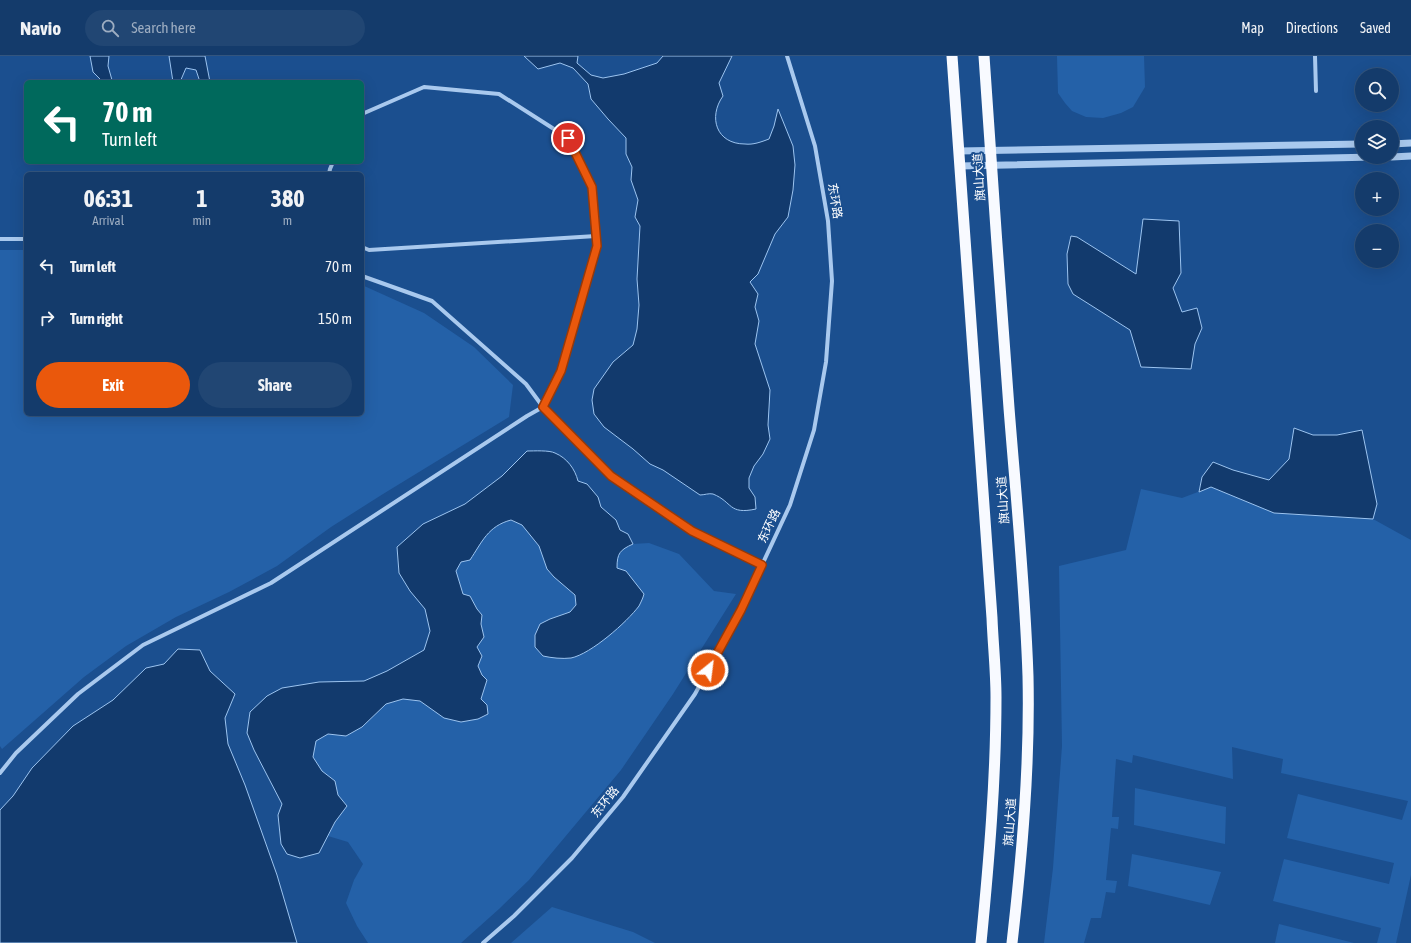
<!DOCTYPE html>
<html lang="en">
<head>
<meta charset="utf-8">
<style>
	:root { --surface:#143b6b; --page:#214673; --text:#f1f3f6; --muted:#9dadc1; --line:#33557e; --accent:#ea580c }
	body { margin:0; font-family:"Asap Condensed","Noto Sans SC",sans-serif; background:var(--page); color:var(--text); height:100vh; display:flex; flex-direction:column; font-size:15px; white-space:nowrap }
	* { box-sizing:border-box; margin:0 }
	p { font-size:13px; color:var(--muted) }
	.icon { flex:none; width:22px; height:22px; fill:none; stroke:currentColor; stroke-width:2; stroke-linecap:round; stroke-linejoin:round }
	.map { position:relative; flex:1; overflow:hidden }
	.sheet { position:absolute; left:24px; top:116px; width:340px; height:244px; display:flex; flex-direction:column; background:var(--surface); border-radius:6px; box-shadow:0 4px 16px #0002,0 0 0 1px var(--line) }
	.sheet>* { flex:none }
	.guide { position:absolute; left:24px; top:24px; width:340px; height:84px; border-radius:6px; box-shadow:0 4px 16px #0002,0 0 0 1px var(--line); background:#00695c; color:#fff; overflow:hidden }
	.buttons { position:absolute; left:1355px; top:12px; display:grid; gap:8px }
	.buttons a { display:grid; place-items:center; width:44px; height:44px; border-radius:50%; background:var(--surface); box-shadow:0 4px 16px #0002,0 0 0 1px var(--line); font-size:20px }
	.pin { position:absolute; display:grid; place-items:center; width:34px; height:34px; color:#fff; margin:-17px; border:2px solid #fff; border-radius:50%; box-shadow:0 1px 4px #0007 }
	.me { position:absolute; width:44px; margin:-22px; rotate:29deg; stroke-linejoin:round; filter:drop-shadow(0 0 3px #0008) }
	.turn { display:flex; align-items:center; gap:14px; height:84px; padding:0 12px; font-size:18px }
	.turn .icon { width:52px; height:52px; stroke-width:2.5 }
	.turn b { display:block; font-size:28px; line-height:34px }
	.eta { display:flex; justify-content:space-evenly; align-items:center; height:68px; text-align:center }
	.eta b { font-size:24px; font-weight:700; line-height:28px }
	.cta { display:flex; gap:8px; margin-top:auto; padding:8px 12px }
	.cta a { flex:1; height:46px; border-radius:24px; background:var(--accent); color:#fff; font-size:16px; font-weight:700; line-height:46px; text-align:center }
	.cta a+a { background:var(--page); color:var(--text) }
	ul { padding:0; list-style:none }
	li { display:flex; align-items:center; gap:12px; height:52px; padding:0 12px }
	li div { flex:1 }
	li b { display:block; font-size:15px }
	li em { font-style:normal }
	header { display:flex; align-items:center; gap:24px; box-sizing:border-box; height:56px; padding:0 20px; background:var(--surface); border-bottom:1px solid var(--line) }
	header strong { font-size:19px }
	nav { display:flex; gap:22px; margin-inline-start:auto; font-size:14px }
	.search { width:280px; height:36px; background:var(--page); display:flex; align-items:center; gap:10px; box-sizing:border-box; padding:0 14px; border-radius:22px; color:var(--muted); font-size:15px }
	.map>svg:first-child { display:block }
	.green { fill:#2461a8 }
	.water { fill:#123a6d; stroke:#9cc4f0 }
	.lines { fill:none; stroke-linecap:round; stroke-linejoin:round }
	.minor { stroke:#a9c9ee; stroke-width:4 }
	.tertiary { stroke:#a9c9ee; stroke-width:7 }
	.trunk { stroke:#f8faff; stroke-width:11 }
	.route-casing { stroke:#983908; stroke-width:10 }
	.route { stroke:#ea580c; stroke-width:7 }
	.labels { text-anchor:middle; stroke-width:4; stroke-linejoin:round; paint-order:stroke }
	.street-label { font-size:12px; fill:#fff; stroke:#1b4f8f }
</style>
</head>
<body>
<header>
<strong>Navio</strong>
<div class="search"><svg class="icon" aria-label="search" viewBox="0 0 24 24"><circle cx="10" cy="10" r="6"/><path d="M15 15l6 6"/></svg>Search here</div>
<nav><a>Map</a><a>Directions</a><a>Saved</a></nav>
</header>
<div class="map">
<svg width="1411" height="887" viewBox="0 0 1411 887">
	<rect width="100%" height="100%" fill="#1b4f8f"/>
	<g class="green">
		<path d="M 1057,0 L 1144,0 L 1145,31 L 1133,51 L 1121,57 L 1103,62 L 1086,61 L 1072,55 L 1065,47 L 1058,37 Z"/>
		<path d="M 0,194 L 26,194 L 26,358 L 362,358 L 362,229 L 424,257 L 474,291 L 513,329 L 509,361 L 383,438 L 331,471 L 277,510 L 229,536 L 176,561 L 126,590 L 84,621 L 2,693 L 0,690 Z"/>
		<path d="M 1211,431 L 1274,457 L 1373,463 L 1411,484 L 1411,819 L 1396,887 L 1377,887 L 1381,872 L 1273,845 L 1284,803 L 1389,828 L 1394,807 L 1287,782 L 1298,738 L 1402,764 L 1408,745 L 1281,717 L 1283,703 L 1232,691 L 1233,723 L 1133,699 L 1132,707 L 1116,703 L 1112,761 L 1119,761 L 1118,773 L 1111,772 L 1106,824 L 1117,825 L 1115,837 L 1106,836 L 1101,862 L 1091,862 L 1084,887 L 1044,887 L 1053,812 L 1062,690 L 1059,510 L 1126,494 L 1141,433 L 1182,442 Z"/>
		<path d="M 511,464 L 522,469 L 539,490 L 547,513 L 554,521 L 575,539 L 576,549 L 570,556 L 550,563 L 540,568 L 629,562 L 640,548 L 644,538 L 617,512 L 617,500 L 623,493 L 633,488 L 649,487 L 679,498 L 714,535 L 736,538 L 673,638 L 621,714 L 529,824 L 499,853 L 461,887 L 368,887 L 357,870 L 346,847 L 354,824 L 363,808 L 348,786 L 328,780 L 335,766 L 347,750 L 338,739 L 335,725 L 322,715 L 313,701 L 316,685 L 328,678 L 346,680 L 362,671 L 386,648 L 403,643 L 420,645 L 431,653 L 487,649 L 481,643 L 487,624 L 482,619 L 478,610 L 482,600 L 477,592 L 484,581 L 481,568 L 482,559 L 477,553 L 470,540 L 463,538 L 456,515 L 461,506 L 491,473 L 500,467 Z"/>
		<path d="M 1135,732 L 1226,751 L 1225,788 L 1134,769 Z"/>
		<path d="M 1132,798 L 1221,816 L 1210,849 L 1128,830 Z"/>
		<path d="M 552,851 L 633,876 L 655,887 L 511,887 Z"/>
		<path d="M 1279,868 L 1354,887 L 1275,887 Z"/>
	</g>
	<g class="water">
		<path d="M 90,0 L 109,0 L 108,10 L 112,24 L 102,25 L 93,16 Z"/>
		<path d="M 169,0 L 205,0 L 210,26 L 200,26 L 196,14 L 186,12 L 180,26 L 173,26 Z"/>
		<path d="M 524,0 L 578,0 L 577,7 L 591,19 L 603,22 L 624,18 L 657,7 L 663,0 L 732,0 L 719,27 L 723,40 C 708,61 716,88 745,88 C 753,89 761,86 769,83 L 774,70 L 778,53 L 793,90 L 795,109 L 793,134 L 788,161 L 775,178 L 758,218 L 750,226 L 758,238 L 755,251 L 759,265 L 755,288 L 770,334 L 768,369 L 770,383 L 763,398 L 754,410 L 749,422 L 749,432 L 755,441 L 756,453 C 728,459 733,446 713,438 C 709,437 704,439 700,439 L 663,414 L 650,408 L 633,393 L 604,371 L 594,358 L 592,344 L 594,333 L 613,306 L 633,289 L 637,273 L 639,249 L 637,223 L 640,170 L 635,161 L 638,144 L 631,124 L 632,111 L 626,98 L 626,82 L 608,63 L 591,43 L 588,28 L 573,12 L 560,7 L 538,13 Z"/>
		<path d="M 1143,163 L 1179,165 L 1181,217 L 1173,232 L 1182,256 L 1197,252 L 1202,272 L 1195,288 L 1191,313 L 1141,311 L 1130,274 L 1073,238 L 1068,228 L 1067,198 L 1071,180 L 1077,181 L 1136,218 Z"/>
		<path d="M 1294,372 L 1313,379 L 1337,379 L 1362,374 L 1377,448 L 1373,463 L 1274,457 L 1211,431 L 1199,436 L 1202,421 L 1213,406 L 1233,414 L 1269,424 L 1289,403 Z"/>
		<path d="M 527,395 C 534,395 549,394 555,397 C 567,402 575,413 578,425 L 587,428 L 598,441 L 601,451 L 616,464 L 620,474 L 628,478 L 633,488 C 620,494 617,497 617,512 L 626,515 L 644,538 C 643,542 641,546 639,550 C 627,566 591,598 571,602 C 562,603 552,602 543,600 L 535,591 L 535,579 L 540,568 L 550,563 L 570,556 L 576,549 L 575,539 L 554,521 L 547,513 L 539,490 L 522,469 L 511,464 C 488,470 482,486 470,504 L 461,506 L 456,515 L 463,538 L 470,540 L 477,553 L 482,559 L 481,568 L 484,581 L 477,591 L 482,600 L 478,610 L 482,619 L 487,624 L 481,643 L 487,649 L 488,658 L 478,663 L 461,666 L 444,662 L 420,645 L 403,643 L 386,648 L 362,671 L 346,680 L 328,678 L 316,685 L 313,701 L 322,715 L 335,725 L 338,739 L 347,750 L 335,766 L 319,797 L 300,802 L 287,798 L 281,788 L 278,759 L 282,748 L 254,694 L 247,677 L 250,656 L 267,640 L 282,632 L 319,626 L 364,625 L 387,615 L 424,594 L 430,575 L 425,553 L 410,535 L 399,517 L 397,491 L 423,468 L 465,448 L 502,420 Z"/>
		<path d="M 178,593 L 200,594 L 210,615 L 235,638 L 225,662 L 228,688 L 245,729 L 277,819 L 297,887 L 0,887 L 0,754 L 13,740 L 32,712 L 73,670 L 113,644 L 146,612 L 164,608 Z"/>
	</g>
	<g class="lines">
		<g class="minor">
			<path d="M 1315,0 L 1316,35"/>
			<path d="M 329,118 L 330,113 L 333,106"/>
			<path d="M 0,183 L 26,183"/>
			<path d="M 362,191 L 369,194 L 596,180"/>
			<path d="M 362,220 L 432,245 L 526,328 L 543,351 L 611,420 L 692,475 L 762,509"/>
			<path d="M 0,717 L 16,697 L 78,638 L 143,589 L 271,527 L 527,360 L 543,351 L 561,315 L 597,190 L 593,131 L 568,82 L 499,38 L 424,31 L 362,58"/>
			<path d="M 483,887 L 514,860 L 572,802 L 623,741 L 695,638 L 741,554 L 790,449 L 814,374 L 826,306 L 832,225 L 828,165 L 815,90 L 787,0"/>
		</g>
		<g class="tertiary">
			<path d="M 1392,88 L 1411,87"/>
			<path d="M 958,95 L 1362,88"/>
			<path d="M 1392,101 L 1411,100"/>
			<path d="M 959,110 L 1375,101"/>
		</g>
		<g class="trunk">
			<path d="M 952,0 L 992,562 C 993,588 996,615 996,641 C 996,723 989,805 981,887"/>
			<path d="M 984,0 C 992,117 1000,235 1009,352 C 1016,441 1025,530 1028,620 C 1030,709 1022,799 1012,887"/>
		</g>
	</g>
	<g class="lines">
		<defs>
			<path id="route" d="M 568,82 L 592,131 L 597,190 L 561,315 L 543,351 L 611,420 L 692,475 L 762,509 L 741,554 L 708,614"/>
		</defs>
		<use href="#route" class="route-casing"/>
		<use href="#route" class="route"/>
	</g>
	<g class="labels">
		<g class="street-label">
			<text transform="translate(979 121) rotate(-94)" y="4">旗山大道</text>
			<text transform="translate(835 145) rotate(81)" y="4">东环路</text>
			<text transform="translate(1003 444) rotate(-94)" y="4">旗山大道</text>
			<text transform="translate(769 470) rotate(-65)" y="4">东环路</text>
			<text transform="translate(605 746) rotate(-51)" y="4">东环路</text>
			<text transform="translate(1010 766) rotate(-86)" y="4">旗山大道</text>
		</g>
	</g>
</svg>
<div class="buttons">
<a><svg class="icon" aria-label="search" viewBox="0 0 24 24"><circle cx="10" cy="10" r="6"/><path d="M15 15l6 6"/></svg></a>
<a><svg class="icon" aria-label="layers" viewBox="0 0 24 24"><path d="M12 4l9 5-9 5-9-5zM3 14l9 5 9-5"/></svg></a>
<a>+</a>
<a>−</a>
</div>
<div class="pin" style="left:568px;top:82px;background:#d93025"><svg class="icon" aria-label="arrive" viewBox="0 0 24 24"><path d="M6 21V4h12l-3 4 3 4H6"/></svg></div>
<svg class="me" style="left:708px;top:614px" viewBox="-20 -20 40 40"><circle r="17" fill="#ea580c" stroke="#fff" stroke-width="3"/><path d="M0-11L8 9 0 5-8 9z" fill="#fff"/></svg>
<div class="guide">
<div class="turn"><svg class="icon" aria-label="left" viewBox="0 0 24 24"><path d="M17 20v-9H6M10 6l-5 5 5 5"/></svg><div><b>70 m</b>Turn left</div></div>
</div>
<section class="sheet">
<div class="eta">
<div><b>06:31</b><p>Arrival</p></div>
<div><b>1</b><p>min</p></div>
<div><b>380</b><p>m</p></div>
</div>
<ul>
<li><svg class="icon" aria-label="left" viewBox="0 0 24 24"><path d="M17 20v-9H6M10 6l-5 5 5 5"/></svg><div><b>Turn left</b></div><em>70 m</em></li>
<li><svg class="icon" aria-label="right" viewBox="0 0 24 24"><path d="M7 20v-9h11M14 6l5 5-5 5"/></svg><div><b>Turn right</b></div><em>150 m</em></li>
</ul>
<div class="cta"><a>Exit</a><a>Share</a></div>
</section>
</div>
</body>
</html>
